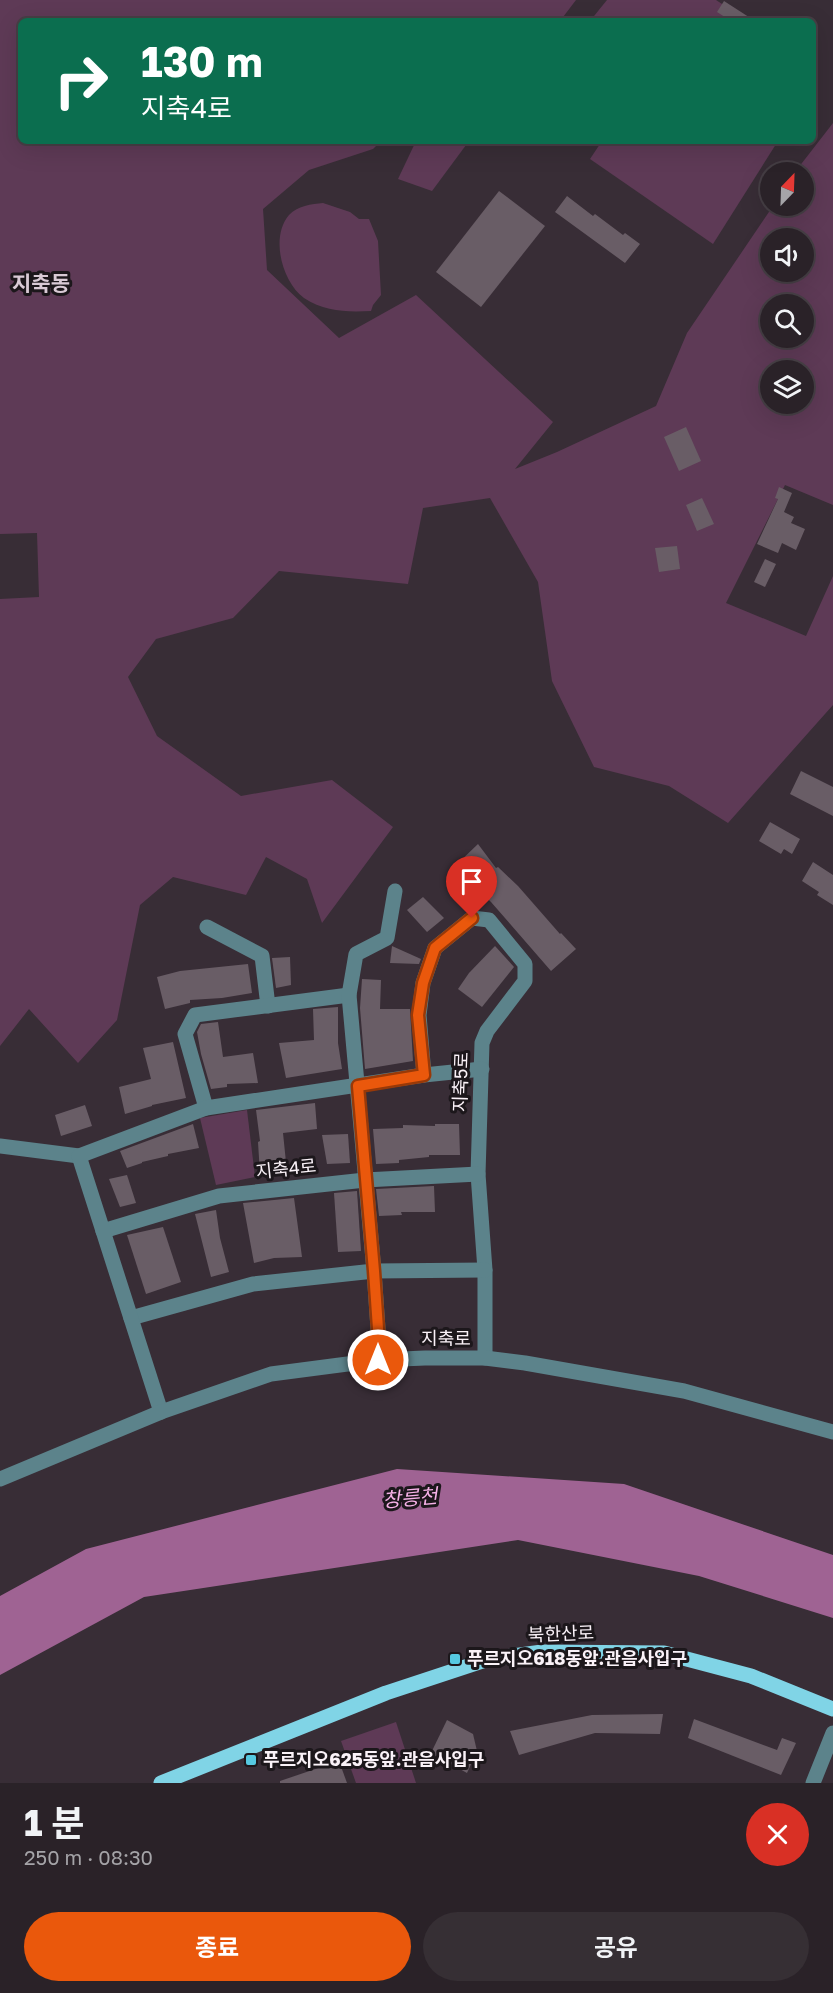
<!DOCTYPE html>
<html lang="ko">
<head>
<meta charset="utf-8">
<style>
	:root { --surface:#2a2228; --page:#362f34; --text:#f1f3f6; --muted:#a5a4a8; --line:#463f45; --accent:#ea580c }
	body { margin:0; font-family:"Golos Text","Noto Sans KR",sans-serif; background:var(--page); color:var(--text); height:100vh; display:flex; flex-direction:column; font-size:22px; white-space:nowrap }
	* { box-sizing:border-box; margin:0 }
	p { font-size:20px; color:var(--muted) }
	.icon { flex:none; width:33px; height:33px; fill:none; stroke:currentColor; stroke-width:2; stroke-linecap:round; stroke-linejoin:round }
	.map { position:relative; height:1783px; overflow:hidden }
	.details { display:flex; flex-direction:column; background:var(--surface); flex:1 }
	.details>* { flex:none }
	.hud { position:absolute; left:18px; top:18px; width:798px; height:126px; border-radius:9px; box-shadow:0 6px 24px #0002,0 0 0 2px var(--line); background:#0b6e4f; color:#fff; overflow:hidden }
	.needle { width:39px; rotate:23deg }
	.controls { position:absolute; left:760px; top:162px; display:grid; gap:12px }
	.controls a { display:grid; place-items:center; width:54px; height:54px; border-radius:50%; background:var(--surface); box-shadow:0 6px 24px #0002,0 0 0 2px var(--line); font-size:30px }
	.pin { position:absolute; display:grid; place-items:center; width:51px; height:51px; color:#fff; margin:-62px -26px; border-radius:50% 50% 50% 0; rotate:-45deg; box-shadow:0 0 6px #0007 }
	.pin .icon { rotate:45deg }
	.me { position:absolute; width:66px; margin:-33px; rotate:0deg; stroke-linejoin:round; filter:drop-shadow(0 0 4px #0008) }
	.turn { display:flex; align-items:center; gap:21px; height:126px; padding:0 24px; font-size:27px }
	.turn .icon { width:78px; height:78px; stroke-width:2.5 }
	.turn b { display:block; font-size:42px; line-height:51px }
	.round { display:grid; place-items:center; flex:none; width:63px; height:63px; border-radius:32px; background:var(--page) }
	.headline { display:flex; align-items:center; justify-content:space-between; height:102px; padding:0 24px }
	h1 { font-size:36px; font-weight:700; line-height:45px }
	.button { display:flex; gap:12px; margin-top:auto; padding:12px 24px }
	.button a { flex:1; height:69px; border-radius:36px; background:var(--accent); color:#fff; font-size:24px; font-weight:700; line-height:69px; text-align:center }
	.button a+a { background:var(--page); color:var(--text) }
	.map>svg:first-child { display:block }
	.green { fill:#5e3a56; fill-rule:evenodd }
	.water { fill:#9f6393 }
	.building { fill:#695d66 }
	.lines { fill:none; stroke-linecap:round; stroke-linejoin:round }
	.minor { stroke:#5c838b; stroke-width:15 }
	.major { stroke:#80d4e6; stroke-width:15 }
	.route-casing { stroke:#983908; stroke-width:15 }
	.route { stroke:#ea580c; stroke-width:10 }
	.poi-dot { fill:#56c9e1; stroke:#1c171b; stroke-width:2 }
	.labels { text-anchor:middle; stroke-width:6; stroke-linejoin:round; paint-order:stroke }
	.street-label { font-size:18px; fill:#faf2f8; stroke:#1c171b }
	.poi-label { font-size:18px; font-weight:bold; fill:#faf2f8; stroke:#1c171b; text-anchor:start }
	.water-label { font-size:20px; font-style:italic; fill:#f6b1e7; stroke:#1c171b }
	.quarter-label { font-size:21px; font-weight:bold; fill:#d9cad5; stroke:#1c171b }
</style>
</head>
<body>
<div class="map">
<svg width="833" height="1783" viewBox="0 0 833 1783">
	<rect width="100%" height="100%" fill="#382d36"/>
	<g class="green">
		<path d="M 0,0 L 576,0 L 560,21 L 21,21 L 21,141 L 381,141 L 373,149 L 309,170 L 263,209 L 267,270 L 339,338 L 416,295 L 553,422 L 515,469 L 557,452 L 656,406 L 687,333 L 773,206 L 804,206 L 804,172 L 795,172 L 833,123 L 833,505 L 785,485 L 726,603 L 806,636 L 833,576 L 833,705 L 728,823 L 669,786 L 594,767 L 552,681 L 538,582 L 490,498 L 423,508 L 408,584 L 279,571 L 233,618 L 156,639 L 128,677 L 157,736 L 241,796 L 332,780 L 393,827 L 322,923 L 307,879 L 266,857 L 246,895 L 173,877 L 140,905 L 117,1020 L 78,1063 L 29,1009 L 0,1046 L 0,599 L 39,597 L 37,533 L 0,534 ZM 771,238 L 804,238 L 804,272 L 771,272 ZM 771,304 L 804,304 L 804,338 L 771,338 ZM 771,370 L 804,370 L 804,404 L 771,404 Z"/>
		<path d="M 607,0 L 716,0 L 748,21 L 590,21 Z"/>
		<path d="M 416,141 L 469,141 L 432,191 L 398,179 Z"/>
		<path d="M 602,141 L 778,141 L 713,244 L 590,159 Z"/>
		<path d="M 323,203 L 350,212 L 359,219 L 369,219 L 378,241 L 381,295 L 373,305 L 371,311 C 347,312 325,312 304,298 C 282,282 270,237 289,215 C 297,206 312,204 323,203 Z"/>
		<path d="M 247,1110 L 255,1177 L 216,1185 L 200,1118 Z"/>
		<path d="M 396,1722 L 416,1783 L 356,1783 L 341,1741 Z"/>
	</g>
	<path class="water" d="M 397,1469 L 624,1484 L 833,1555 L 833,1618 L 699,1576 L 518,1540 L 144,1597 L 0,1675 L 0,1596 L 86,1549 Z"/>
	<g class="building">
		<path d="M 724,1 L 755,21 L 731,21 L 717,12 Z"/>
		<path d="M 499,191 L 545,226 L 481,307 L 436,272 Z"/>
		<path d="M 567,196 L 593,216 L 595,214 L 623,235 L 625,233 L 640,244 L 625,263 L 555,212 Z"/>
		<path d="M 686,427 L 701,461 L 679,471 L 664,437 Z"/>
		<path d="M 779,487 L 792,493 L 784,512 L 794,517 L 791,523 L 805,529 L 796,550 L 782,543 L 778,553 L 757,544 L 778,499 L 775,498 Z"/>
		<path d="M 702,498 L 714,524 L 697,531 L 686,505 Z"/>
		<path d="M 677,546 L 680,569 L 659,572 L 655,548 Z"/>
		<path d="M 765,559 L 776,564 L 765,587 L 754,582 Z"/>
		<path d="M 801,771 L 833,787 L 833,816 L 790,794 Z"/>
		<path d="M 770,822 L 800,839 L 792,854 L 784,849 L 781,854 L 759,841 Z"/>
		<path d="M 478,844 L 496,868 L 498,867 L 518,886 L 560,934 L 561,933 L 576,949 L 551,971 L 491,902 L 454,867 Z"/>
		<path d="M 813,862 L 833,875 L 833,905 L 817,895 L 819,892 L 802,881 Z"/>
		<path d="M 423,897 L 444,918 L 427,932 L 407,910 Z"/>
		<path d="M 392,946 L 421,959 L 419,964 L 390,963 Z"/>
		<path d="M 495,946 L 514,967 L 482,1007 L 458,989 L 469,973 Z"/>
		<path d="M 290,957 L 291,985 L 276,988 L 272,958 Z"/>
		<path d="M 248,964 L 252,993 L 222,998 L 190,1000 L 190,1003 L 165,1009 L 157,977 L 180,971 Z"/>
		<path d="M 362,979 L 381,980 L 380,1009 L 410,1009 L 413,1061 L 365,1069 L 360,1008 Z"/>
		<path d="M 338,1007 L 338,1043 L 342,1069 L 286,1078 L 279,1043 L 314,1040 L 313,1009 Z"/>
		<path d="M 218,1022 L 223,1057 L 253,1053 L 258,1083 L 227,1084 L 227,1087 L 211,1089 L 201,1054 L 197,1032 L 201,1024 Z"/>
		<path d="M 173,1042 L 186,1098 L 152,1105 L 152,1106 L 125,1114 L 119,1087 L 151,1079 L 143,1048 Z"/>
		<path d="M 315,1103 L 317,1129 L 283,1133 L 287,1172 L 260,1174 L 258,1142 L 260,1141 L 256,1110 Z"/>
		<path d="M 85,1105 L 92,1126 L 61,1136 L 55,1115 Z"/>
		<path d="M 193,1124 L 199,1148 L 168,1154 L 168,1156 L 142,1162 L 142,1163 L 127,1168 L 120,1151 Z"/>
		<path d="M 435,1124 L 459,1124 L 460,1155 L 429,1155 L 429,1157 L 399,1160 L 399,1163 L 376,1164 L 373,1129 L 403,1128 L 403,1125 L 435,1126 Z"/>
		<path d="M 348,1134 L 350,1163 L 327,1164 L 322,1135 Z"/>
		<path d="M 127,1175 L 136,1203 L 120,1207 L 109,1179 Z"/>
		<path d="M 434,1186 L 435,1212 L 401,1212 L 402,1215 L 379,1216 L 376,1189 Z"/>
		<path d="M 357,1191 L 361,1251 L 338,1252 L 334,1193 Z"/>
		<path d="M 294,1198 L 302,1257 L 274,1258 L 254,1263 L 243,1203 Z"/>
		<path d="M 216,1210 L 220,1238 L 229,1272 L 211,1277 L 195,1214 Z"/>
		<path d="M 163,1227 L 181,1282 L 146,1294 L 127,1235 Z"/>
		<path d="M 663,1714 L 660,1734 L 595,1733 L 519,1755 L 510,1731 L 592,1715 Z"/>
		<path d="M 694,1719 L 777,1750 L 782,1738 L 796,1743 L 781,1775 L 688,1738 Z"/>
		<path d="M 447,1720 L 473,1734 L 477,1751 L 467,1773 L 431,1753 Z"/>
		<path d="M 339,1761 L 347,1783 L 280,1783 L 280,1781 Z"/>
	</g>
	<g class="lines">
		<g class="minor">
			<path d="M 207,927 L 262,956 L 268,1006"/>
			<path d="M 424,1075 L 419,1015 L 423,983 L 435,948 L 472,918 L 489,920 L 525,964 L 525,981 L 487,1031 L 482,1043 L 478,1174 L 485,1270 L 485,1358"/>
			<path d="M 206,1108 L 185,1034 L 195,1015 L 349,995"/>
			<path d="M 0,1146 L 79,1156"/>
			<path d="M 103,1231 L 219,1196 L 365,1180 L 478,1174"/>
			<path d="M 131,1318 L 253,1284 L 374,1271 L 485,1270"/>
			<path d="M 378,1360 L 379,1343 L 374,1271 L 349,995 L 356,954 L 387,938 L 395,891"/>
			<path d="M 161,1412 L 79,1156 L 206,1108 L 424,1075 L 482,1069"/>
			<path d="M 0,1479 L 161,1412 L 271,1374 L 378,1360 L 425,1358 L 485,1358 L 525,1363 L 684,1391 L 833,1432"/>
			<path d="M 813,1783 L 833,1733"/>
		</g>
		<path class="major" d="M 161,1783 L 386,1693 L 489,1659 L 542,1652 L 664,1653 L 751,1676 L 833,1709"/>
	</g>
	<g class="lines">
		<defs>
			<path id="route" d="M 378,1360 L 379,1343 L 374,1271 L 358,1086 L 424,1075 L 418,1015 L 423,983 L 435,948 L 472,918"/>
		</defs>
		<use href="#route" class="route-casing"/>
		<use href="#route" class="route"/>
	</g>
	<g class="poi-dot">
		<rect x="449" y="1653" width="12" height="12" rx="3"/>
		<rect x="245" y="1754" width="12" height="12" rx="3"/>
	</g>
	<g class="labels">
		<g class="street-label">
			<text transform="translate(461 1082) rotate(-88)" y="6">지축5로</text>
			<text transform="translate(286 1169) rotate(-6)" y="6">지축4로</text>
			<text x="446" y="1345">지축로</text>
			<text transform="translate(561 1634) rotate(-2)" y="6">북한산로</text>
		</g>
		<g class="poi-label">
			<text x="467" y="1665">푸르지오618동앞.관음사입구</text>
			<text x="263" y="1766">푸르지오625동앞.관음사입구</text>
		</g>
		<g class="water-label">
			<text transform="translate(410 1498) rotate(-5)" y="7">창릉천</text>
		</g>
		<g class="quarter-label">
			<text x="41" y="291">지축동</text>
		</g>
	</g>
</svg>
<div class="controls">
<a><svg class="needle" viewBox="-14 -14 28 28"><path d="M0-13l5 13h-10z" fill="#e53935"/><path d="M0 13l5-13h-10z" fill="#a5a4a8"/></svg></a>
<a><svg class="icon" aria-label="sound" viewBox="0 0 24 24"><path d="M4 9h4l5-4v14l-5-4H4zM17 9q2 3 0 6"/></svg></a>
<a><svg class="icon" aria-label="search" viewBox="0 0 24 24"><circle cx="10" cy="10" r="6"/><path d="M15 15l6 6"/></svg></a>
<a><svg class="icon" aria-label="layers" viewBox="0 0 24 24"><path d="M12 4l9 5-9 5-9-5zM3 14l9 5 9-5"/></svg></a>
</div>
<div class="pin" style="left:472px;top:918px;background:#d93025"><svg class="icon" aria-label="arrive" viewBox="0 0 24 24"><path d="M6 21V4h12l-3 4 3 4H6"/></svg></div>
<svg class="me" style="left:378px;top:1360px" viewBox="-20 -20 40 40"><circle r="17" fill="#ea580c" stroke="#fff" stroke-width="3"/><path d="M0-11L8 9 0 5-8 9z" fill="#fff"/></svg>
<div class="hud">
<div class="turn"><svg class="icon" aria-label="right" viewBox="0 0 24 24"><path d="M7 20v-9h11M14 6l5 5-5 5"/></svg><div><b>130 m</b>지축4로</div></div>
</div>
</div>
<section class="details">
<div class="headline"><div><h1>1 분</h1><p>250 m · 08:30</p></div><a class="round" style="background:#d93025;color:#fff"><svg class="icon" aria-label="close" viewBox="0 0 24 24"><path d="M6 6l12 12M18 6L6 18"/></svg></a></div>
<div class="button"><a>종료</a><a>공유</a></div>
</section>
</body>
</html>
